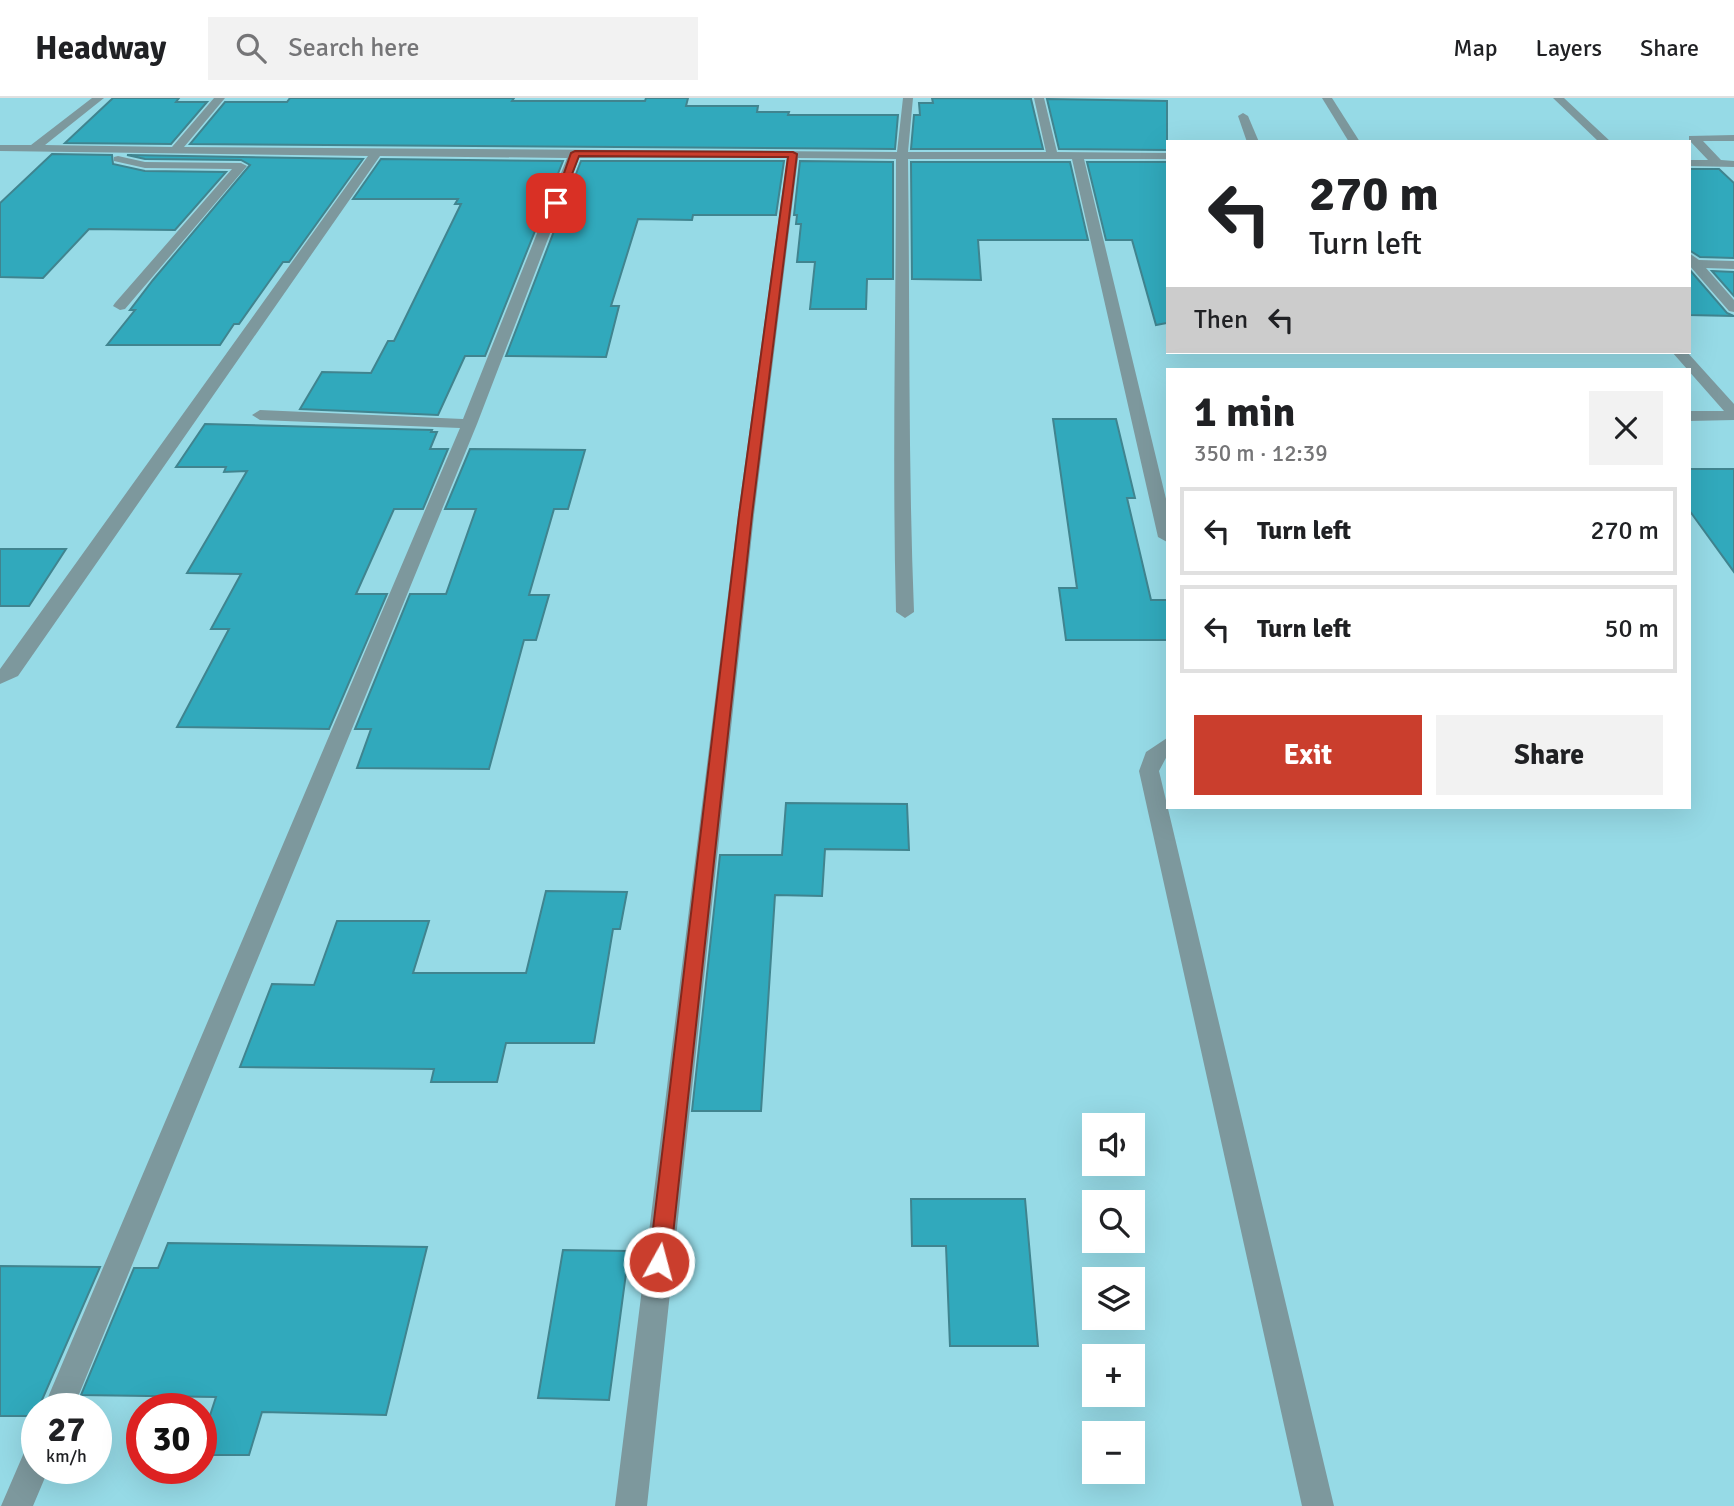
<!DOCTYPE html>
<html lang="en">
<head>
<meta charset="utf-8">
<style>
	:root { --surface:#fff; --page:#f2f2f2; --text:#202124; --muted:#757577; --line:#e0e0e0; --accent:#ca3e2d }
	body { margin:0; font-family:Signika,sans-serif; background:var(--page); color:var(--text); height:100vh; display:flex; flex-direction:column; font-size:26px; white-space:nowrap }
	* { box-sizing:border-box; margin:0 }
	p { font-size:23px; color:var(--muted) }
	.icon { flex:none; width:38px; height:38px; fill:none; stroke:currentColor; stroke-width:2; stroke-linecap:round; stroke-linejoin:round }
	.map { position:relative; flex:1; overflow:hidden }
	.side { position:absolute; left:1166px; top:270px; width:525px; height:441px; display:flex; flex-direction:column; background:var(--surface); border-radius:0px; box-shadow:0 7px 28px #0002 }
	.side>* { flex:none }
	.banner { position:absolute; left:1166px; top:42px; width:525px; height:214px; border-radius:0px; box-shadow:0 7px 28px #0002; background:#fff; color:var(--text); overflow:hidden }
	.buttons { position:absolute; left:1082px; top:1015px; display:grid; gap:14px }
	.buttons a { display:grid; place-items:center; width:63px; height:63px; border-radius:0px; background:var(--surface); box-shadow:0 7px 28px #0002; font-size:35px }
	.speed { position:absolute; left:21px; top:1295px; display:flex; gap:14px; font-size:35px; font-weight:700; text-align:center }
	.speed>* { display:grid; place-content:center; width:91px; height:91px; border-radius:50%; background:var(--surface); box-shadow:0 7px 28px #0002; line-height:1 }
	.speed small { font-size:18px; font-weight:400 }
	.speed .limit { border:10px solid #d22; background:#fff; color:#111 }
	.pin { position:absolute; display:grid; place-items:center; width:60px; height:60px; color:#fff; margin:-30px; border-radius:14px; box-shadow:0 4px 10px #0006 }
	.me { position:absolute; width:77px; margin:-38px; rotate:7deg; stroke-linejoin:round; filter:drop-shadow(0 0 5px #0008) }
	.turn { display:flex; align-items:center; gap:24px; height:147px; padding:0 28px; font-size:32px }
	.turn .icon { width:91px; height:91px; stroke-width:2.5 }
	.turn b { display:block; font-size:49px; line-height:60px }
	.then { display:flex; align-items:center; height:66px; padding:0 28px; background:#0003; gap:14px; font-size:26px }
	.round { display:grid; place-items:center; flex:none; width:74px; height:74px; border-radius:0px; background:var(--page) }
	.head { display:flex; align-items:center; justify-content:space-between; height:119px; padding:0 28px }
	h1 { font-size:42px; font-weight:700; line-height:52px }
	.action { display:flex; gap:14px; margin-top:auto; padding:14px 28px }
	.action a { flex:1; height:80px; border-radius:0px; background:var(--accent); color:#fff; font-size:28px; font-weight:700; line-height:80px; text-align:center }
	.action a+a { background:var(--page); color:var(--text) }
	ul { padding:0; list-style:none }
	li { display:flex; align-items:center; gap:21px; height:88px; margin:0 14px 10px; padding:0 14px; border:4px solid var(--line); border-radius:0px }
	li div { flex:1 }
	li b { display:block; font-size:26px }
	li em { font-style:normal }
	header { display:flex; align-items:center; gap:42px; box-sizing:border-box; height:98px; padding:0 35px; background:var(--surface); border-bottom:2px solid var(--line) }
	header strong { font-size:33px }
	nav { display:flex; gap:38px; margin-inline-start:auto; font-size:24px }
	.search { width:490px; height:63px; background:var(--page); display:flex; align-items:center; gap:18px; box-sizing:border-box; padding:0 24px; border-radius:0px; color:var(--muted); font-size:26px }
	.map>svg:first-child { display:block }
	.building { fill:#31a9bc; stroke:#40848f; stroke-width:2 }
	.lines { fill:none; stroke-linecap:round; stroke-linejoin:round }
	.minor { fill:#7d989d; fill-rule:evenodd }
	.route { fill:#ca3e2d; stroke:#83281d; stroke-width:2 }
</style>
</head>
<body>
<header>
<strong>Headway</strong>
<div class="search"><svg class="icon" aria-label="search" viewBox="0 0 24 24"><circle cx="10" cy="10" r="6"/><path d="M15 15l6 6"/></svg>Search here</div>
<nav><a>Map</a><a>Layers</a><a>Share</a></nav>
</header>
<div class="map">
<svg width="1734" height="1408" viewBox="0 0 1734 1408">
	<rect width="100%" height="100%" fill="#96dae6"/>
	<g class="building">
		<path d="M 113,0 L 179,0 L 176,4 L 207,4 L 171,46 L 65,45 Z"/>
		<path d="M 290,0 L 514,0 L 512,3 L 645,3 L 646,0 L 688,0 L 686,8 L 758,8 L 757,14 L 789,14 L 788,17 L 898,17 L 895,51 L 190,46 L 225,4 L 287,4 Z"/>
		<path d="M 932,0 L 1031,1 L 1043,51 L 911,51 L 914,17 L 920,17 L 919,5 L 933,5 Z"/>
		<path d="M 1047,1 L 1167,3 L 1167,52 L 1059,51 Z"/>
		<path d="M 52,56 L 112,57 L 113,66 L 145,73 L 226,74 L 175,132 L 89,131 L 43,180 L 0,179 L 0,105 Z"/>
		<path d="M 127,57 L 363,61 L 289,164 L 283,164 L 239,226 L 234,226 L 220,247 L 107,247 L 135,212 L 130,212 L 153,182 L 250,67 L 241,62 L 145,61 Z"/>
		<path d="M 381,61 L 563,63 L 485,258 L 465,258 L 438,317 L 300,311 L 322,274 L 371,275 L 388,243 L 394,243 L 461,106 L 455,106 L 458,101 L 353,101 Z"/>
		<path d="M 581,63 L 784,63 L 776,117 L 693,117 L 692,122 L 638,121 L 611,208 L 619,208 L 606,259 L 506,258 Z"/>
		<path d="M 800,63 L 893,64 L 893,181 L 867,181 L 866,211 L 810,211 L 815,164 L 797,164 L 801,126 L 796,126 L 797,117 L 794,117 Z"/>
		<path d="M 911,64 L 1070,64 L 1088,142 L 978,142 L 981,182 L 912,181 Z"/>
		<path d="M 1087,64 L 1167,64 L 1167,225 L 1156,227 L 1132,142 L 1106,142 Z"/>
		<path d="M 1689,71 L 1719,71 L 1734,85 L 1734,160 L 1700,159 L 1689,152 Z"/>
		<path d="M 1689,171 L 1727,215 L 1734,218 L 1689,217 Z"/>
		<path d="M 1712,173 L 1734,174 L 1734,198 Z"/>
		<path d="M 1053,321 L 1116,321 L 1135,400 L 1127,400 L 1151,502 L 1167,502 L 1167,542 L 1066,542 L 1059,490 L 1077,490 Z"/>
		<path d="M 205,326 L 432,332 L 431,334 L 437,334 L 430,351 L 448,351 L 423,411 L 394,411 L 356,496 L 387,496 L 329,631 L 177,629 L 229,531 L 211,531 L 241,476 L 187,475 L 247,373 L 224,374 L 226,369 L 176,369 Z"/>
		<path d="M 470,351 L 585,352 L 568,411 L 554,411 L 529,497 L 549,497 L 536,542 L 524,542 L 489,671 L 357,670 L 371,631 L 355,631 L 410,496 L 446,496 L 476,411 L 445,411 Z"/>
		<path d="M 1689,371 L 1734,371 L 1734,474 L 1689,412 Z"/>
		<path d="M 0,451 L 66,451 L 29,508 L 0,508 Z"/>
		<path d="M 786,705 L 907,706 L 909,752 L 825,751 L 822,798 L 775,797 L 761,1013 L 692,1013 L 720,757 L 782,757 Z"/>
		<path d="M 546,793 L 627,794 L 620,831 L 613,831 L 594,945 L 506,945 L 497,984 L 431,984 L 434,971 L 240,969 L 272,886 L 314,887 L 337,823 L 429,823 L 413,875 L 526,875 Z"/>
		<path d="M 911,1101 L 1025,1101 L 1038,1248 L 950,1248 L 946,1148 L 912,1148 Z"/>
		<path d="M 168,1145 L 427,1149 L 386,1317 L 262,1314 L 249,1357 L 201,1357 L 201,1345 L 216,1299 L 81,1297 L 134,1170 L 158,1170 Z"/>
		<path d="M 563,1152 L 629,1153 L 609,1302 L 538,1300 Z"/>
		<path d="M 0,1168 L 100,1169 L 35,1318 L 0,1318 Z"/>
	</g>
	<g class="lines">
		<g class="minor">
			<path d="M 92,0 L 104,0 L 45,47 L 172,49 L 214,0 L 225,0 L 184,49 L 897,54 L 903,0 L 913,0 L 908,54 L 1046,54 L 1034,0 L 1044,0 L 1057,54 L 1167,55 L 1167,61 L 1084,61 L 1167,405 L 1167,444 L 1158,439 L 1072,61 L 908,61 C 910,212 908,363 914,514 L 905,520 L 896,514 C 892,363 896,212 896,61 L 798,60 L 754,417 L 647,1408 L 615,1408 L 738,417 L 787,60 L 579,60 L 477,326 L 73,1311 L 43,1311 L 460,330 L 260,322 L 252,317 L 260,312 L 463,321 L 567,60 L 380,58 L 18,578 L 0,586 L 0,571 L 368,58 L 0,53 L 0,47 L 31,47 Z"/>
			<path d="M 1322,0 L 1332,0 L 1360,44 L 1349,44 Z"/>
			<path d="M 1553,0 L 1564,0 L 1611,44 L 1599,44 Z"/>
			<path d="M 1243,15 L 1248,18 L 1259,44 L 1247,44 L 1238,18 Z"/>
			<path d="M 1734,37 L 1734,43 L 1703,43 L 1721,62 L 1734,63 L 1734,69 L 1689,68 L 1689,62 L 1708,62 L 1689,42 L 1689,38 Z"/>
			<path d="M 118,58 L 145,64 L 241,65 L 247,68 L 125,211 L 120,212 L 113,208 L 115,205 L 232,71 L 145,70 L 114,63 L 114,59 Z"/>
			<path d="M 1689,155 L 1699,162 L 1734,163 L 1734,171 L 1706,170 L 1734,202 L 1734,214 L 1729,213 L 1689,167 Z"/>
			<path d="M 1672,254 L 1687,254 L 1734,306 L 1734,322 L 1689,323 L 1689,313 L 1724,313 Z"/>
			<path d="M 1167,640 L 1167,658 L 1159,673 L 1334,1408 L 1302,1408 L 1139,673 L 1146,654 Z"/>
			<path d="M 37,1346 L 37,1370 L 49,1370 L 33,1408 L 1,1408 L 26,1350 Z"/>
		</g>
	</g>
	<path class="route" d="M 575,53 L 793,54 L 797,56 L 752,417 L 670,1164 L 667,1171 L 659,1174 L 652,1171 L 649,1164 L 739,417 L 788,59 L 579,58 L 561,105 L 553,107 L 571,55 Z"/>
</svg>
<div class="buttons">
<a><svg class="icon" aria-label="sound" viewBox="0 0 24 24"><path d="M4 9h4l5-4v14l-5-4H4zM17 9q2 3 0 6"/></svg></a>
<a><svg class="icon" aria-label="search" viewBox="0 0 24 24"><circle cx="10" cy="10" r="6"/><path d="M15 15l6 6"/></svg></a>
<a><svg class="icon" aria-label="layers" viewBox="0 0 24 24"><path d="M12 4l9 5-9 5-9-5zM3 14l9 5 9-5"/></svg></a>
<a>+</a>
<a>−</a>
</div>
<div class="speed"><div>27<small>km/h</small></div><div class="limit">30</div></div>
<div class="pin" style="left:556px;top:105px;background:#d93025"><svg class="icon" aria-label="arrive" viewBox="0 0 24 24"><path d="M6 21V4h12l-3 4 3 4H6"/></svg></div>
<svg class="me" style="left:659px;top:1164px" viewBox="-20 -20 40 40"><circle r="17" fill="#ca3e2d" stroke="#fff" stroke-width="3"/><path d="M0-11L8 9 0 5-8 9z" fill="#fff"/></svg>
<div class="banner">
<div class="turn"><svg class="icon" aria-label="left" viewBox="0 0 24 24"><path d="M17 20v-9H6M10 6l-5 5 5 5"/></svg><div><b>270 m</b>Turn left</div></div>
<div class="then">Then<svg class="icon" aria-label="left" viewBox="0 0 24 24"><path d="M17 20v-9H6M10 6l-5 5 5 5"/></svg></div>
</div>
<section class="side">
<div class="head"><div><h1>1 min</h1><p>350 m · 12:39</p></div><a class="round"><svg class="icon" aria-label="close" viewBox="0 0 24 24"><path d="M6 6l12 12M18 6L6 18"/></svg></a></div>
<ul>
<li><svg class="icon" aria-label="left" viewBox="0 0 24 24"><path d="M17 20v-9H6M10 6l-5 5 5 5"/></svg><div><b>Turn left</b></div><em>270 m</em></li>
<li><svg class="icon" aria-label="left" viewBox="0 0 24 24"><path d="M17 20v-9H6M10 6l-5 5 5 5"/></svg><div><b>Turn left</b></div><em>50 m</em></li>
</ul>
<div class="action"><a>Exit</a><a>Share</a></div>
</section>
</div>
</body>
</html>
